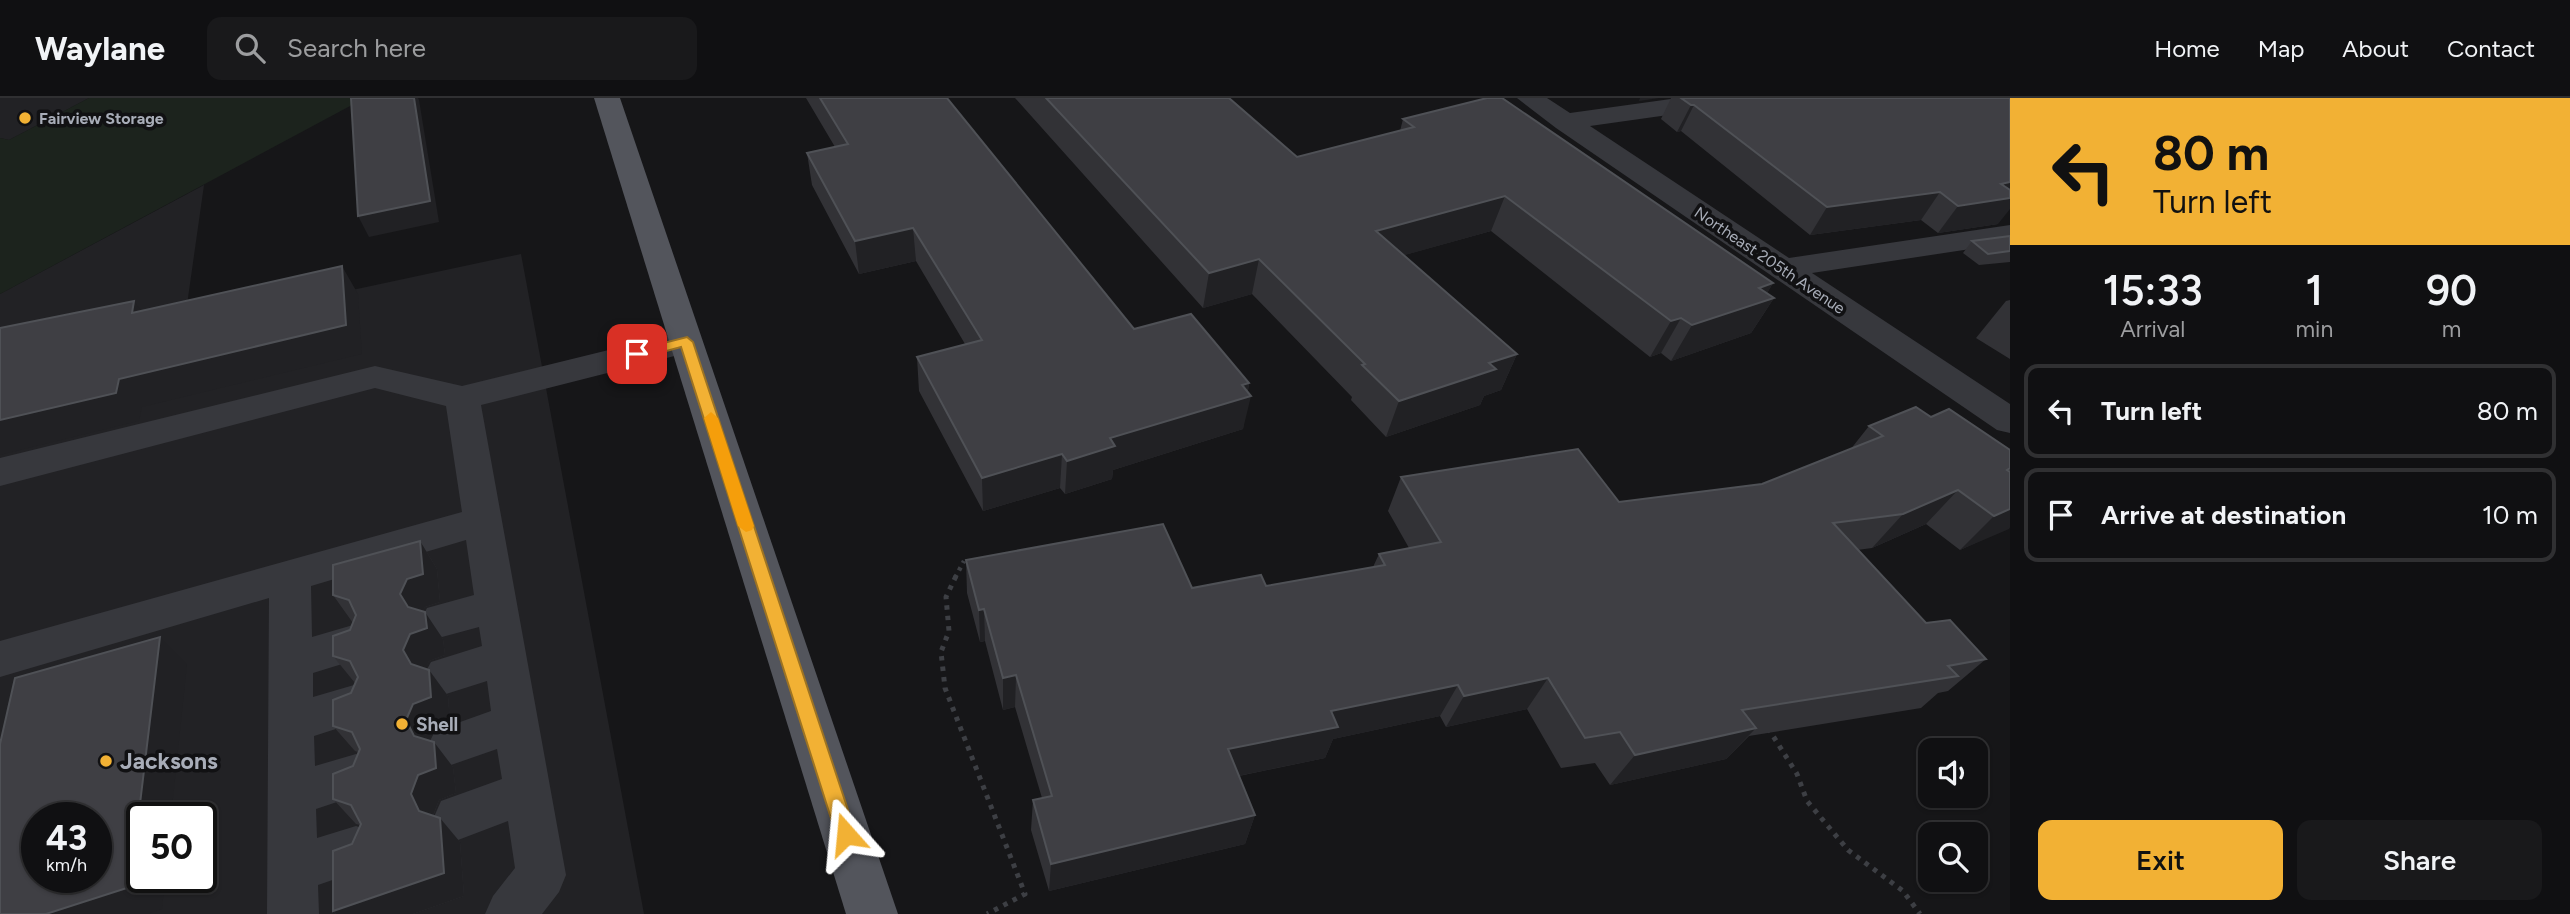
<!DOCTYPE html>
<html lang="en">
<head>
<meta charset="utf-8">
<style>
	:root { --surface:#101012; --page:#19191b; --text:#f1f3f6; --muted:#9c9d9f; --line:#303032; --accent:#f2b134 }
	body { margin:0; font-family:Figtree,sans-serif; background:var(--page); color:var(--text); height:100vh; display:flex; flex-direction:column; font-size:26px; white-space:nowrap }
	* { box-sizing:border-box; margin:0 }
	p { font-size:23px; color:var(--muted) }
	.icon { flex:none; width:38px; height:38px; fill:none; stroke:currentColor; stroke-width:2; stroke-linecap:round; stroke-linejoin:round }
	.map { position:relative; flex:1; overflow:hidden }
	.side { display:flex; flex-direction:column; background:var(--surface); width:560px }
	.side>* { flex:none }
	.guide { background:#f2b134; color:#111; overflow:hidden }
	.controls { position:absolute; left:1918px; top:640px; display:grid; gap:14px }
	.controls a { display:grid; place-items:center; width:70px; height:70px; border-radius:14px; background:var(--surface); box-shadow:0 2px 5px #0004,0 0 0 2px var(--line); font-size:35px }
	.speed { position:absolute; left:21px; top:704px; display:flex; gap:14px; font-size:35px; font-weight:700; text-align:center }
	.speed>* { display:grid; place-content:center; width:91px; height:91px; border-radius:50%; background:var(--surface); box-shadow:0 2px 5px #0004,0 0 0 2px var(--line); line-height:1 }
	.speed small { font-size:18px; font-weight:400 }
	.speed .limit { border:4px solid #111; border-radius:10px; background:#fff; color:#111 }
	.pin { position:absolute; display:grid; place-items:center; width:60px; height:60px; color:#fff; margin:-30px; border-radius:14px; box-shadow:0 4px 10px #0006 }
	.me { position:absolute; width:77px; margin:-38px; rotate:342deg; stroke-linejoin:round; filter:drop-shadow(0 0 5px #0008) }
	.turn { display:flex; align-items:center; gap:24px; height:147px; padding:0 28px; font-size:32px }
	.turn .icon { width:91px; height:91px; stroke-width:2.5 }
	.turn b { display:block; font-size:49px; line-height:60px }
	.eta { display:flex; justify-content:space-evenly; align-items:center; height:119px; text-align:center }
	.eta b { font-size:42px; font-weight:600; line-height:49px }
	.primary-button { display:flex; gap:14px; margin-top:auto; padding:14px 28px }
	.primary-button a { flex:1; height:80px; border-radius:14px; background:var(--accent); color:#111; font-size:28px; font-weight:600; line-height:80px; text-align:center }
	.primary-button a+a { background:var(--page); color:var(--text) }
	ul { padding:0; list-style:none }
	li { display:flex; align-items:center; gap:21px; height:94px; margin:0 14px 10px; padding:0 14px; border:4px solid var(--line); border-radius:14px }
	li div { flex:1 }
	li b { display:block; font-size:26px }
	li em { font-style:normal }
	header { display:flex; align-items:center; gap:42px; box-sizing:border-box; height:98px; padding:0 35px; background:var(--surface); border-bottom:2px solid var(--line) }
	header strong { font-size:33px }
	nav { display:flex; gap:38px; margin-inline-start:auto; font-size:24px }
	.search { width:490px; height:63px; background:var(--page); display:flex; align-items:center; gap:18px; box-sizing:border-box; padding:0 24px; border-radius:14px; color:var(--muted); font-size:26px }
	main { display:flex; flex:1; min-height:0 }
	.map>svg:first-child { display:block }
	.built { fill:#222225; fill-rule:evenodd }
	.green { fill:#1c231d }
	.lines { fill:none; stroke-linecap:round; stroke-linejoin:round }
	.path-far1 { stroke:#3d3f44; stroke-width:4.5; stroke-dasharray:3.5 5; stroke-linecap:butt }
	.path { stroke:#3d3f44; stroke-width:5; stroke-dasharray:4.5 6; stroke-linecap:butt }
	.minor { fill:#37383d; fill-rule:evenodd }
	.major { fill:#53555c; fill-rule:evenodd }
	.wall { fill:#323236 }
	.shaded-wall { fill:#212124 }
	.building { fill:#3f3f44; stroke:#4f5156; stroke-width:2; fill-rule:evenodd }
	.route { fill:#f2b134; stroke:#9d7322; stroke-width:2 }
	.slow { fill:#f59e0b }
	.poi-dot { fill:#f2b134; stroke:#111113; stroke-width:2.5 }
	.labels { text-anchor:middle; stroke-width:7; stroke-linejoin:round; paint-order:stroke }
	.far-poi-label { font-size:16px; font-weight:bold; fill:#a8adb8; stroke:#111113; text-anchor:start }
	.far-street-label { font-size:16px; fill:#a8adb8; stroke:#111113 }
	.poi-label { font-size:19px; font-weight:bold; fill:#a8adb8; stroke:#111113; text-anchor:start }
	.near-poi-label { font-size:23px; font-weight:bold; fill:#a8adb8; stroke:#111113; text-anchor:start }
</style>
</head>
<body>
<header>
<strong>Waylane</strong>
<div class="search"><svg class="icon" aria-label="search" viewBox="0 0 24 24"><circle cx="10" cy="10" r="6"/><path d="M15 15l6 6"/></svg>Search here</div>
<nav><a>Home</a><a>Map</a><a>About</a><a>Contact</a></nav>
</header>
<main>
<div class="map">
<svg width="2010" height="816" viewBox="0 0 2010 816">
	<rect width="100%" height="100%" fill="#161618"/>
	<g class="built">
		<path d="M 0,0 L 89,0 L 9,42 L 0,40 Z"/>
		<path d="M 204,87 L 184,228 L 521,156 L 644,816 L 0,816 L 0,196 ZM 37,719 L 96,719 L 96,779 L 37,779 ZM 142,719 L 201,719 L 201,779 L 142,779 Z"/>
	</g>
	<path class="green" d="M 89,0 L 365,0 L 0,196 L 0,40 L 9,42 Z"/>
	<g class="lines">
		<path class="path-far1" d="M 955,480 L 964,463"/>
		<g class="path">
			<path d="M 956,478 L 946,499 L 949,533 L 941,554 L 945,590 L 1025,796 L 987,816"/>
			<path d="M 1768,630 L 1797,676 L 1807,703 L 1848,752 L 1903,793 L 1920,816"/>
		</g>
		<g class="minor">
			<path d="M 1517,0 L 1547,0 L 1570,15 L 1678,0 L 1745,0 L 1741,5 L 1732,8 L 1590,28 L 1789,160 L 2010,127 L 2010,145 L 1812,175 L 2010,306 L 2010,335 L 1997,332 L 1556,30 Z"/>
			<path d="M 686,233 L 698,236 L 703,244 L 698,252 L 481,307 L 566,777 L 559,794 L 542,816 L 485,816 L 493,798 L 515,770 L 508,723 L 458,742 L 441,735 L 434,719 L 441,703 L 502,681 L 497,651 L 451,667 L 435,661 L 428,647 L 435,633 L 491,613 L 487,583 L 446,596 L 431,590 L 424,577 L 431,564 L 482,548 L 479,529 L 442,539 L 427,534 L 421,522 L 427,510 L 474,497 L 466,442 L 311,488 L 312,539 L 353,527 L 368,532 L 374,545 L 368,558 L 313,575 L 313,599 L 354,587 L 370,592 L 376,606 L 370,620 L 314,638 L 315,668 L 356,656 L 373,662 L 379,677 L 373,692 L 316,711 L 317,740 L 356,728 L 373,734 L 381,751 L 373,768 L 318,787 L 319,816 L 267,816 L 269,500 L 0,579 L 0,543 L 462,414 L 446,308 L 375,290 L 0,388 L 0,360 L 375,268 L 462,288 Z"/>
		</g>
		<path class="major" d="M 594,0 L 620,0 L 898,816 L 846,816 Z"/>
	</g>
	<g class="wall">
		<path d="M 806,0 L 947,0 L 1134,231 L 1249,285 L 1243,331 L 1113,372 L 1112,381 L 1065,396 L 1060,390 L 983,413 L 919,293 L 917,259 L 965,246 L 916,163 L 859,176 L 812,87 L 807,55 L 835,49 Z"/>
		<path d="M 1015,0 L 1229,0 L 1297,59 L 1400,33 L 1403,21 L 1773,185 L 1767,195 L 1774,200 L 1751,235 L 1671,263 L 1661,255 L 1650,259 L 1491,133 L 1404,157 L 1517,256 L 1501,292 L 1484,298 L 1480,307 L 1386,339 L 1351,302 L 1352,299 L 1252,196 L 1203,210 Z"/>
		<path d="M 1671,0 L 2010,0 L 1998,126 L 1938,135 L 1921,122 L 1810,137 L 1681,33 L 1677,34 L 1661,21 Z"/>
		<path d="M 2010,138 L 2010,164 L 1979,167 L 1963,155 L 1972,143 Z"/>
		<path d="M 2010,202 L 2010,261 L 1976,240 L 2006,203 Z"/>
		<path d="M 1931,319 L 2010,352 L 2010,429 L 1960,452 L 1926,426 L 1872,450 L 1857,452 L 1926,525 L 1986,561 L 1948,593 L 1938,595 L 1921,610 L 1749,638 L 1726,661 L 1610,687 L 1595,665 L 1561,670 L 1527,611 L 1446,629 L 1440,618 L 1333,641 L 1325,660 L 1239,678 L 1255,717 L 1245,746 L 1049,793 L 1031,732 L 1033,702 L 1042,700 L 1015,609 L 1003,612 L 985,543 L 980,544 L 967,495 L 966,462 L 1192,490 L 1266,488 L 1373,469 L 1379,456 L 1409,450 L 1388,413 L 1401,379 L 1619,404 L 1762,386 L 1850,352 L 1869,328 Z"/>
		<path d="M 420,443 L 437,471 L 440,504 L 425,509 L 423,513 L 443,541 L 445,557 L 429,563 L 425,570 L 429,572 L 448,598 L 450,625 L 433,632 L 428,642 L 453,669 L 456,695 L 439,702 L 433,718 L 460,744 L 464,798 L 413,816 L 336,816 L 333,813 L 352,746 L 360,727 L 356,726 L 333,701 L 353,668 L 358,654 L 355,653 L 333,628 L 351,595 L 355,585 L 333,558 L 350,532 L 353,525 L 333,497 Z"/>
	</g>
	<g class="shaded-wall">
		<path d="M 414,0 L 418,0 L 419,2 L 439,124 L 369,139 L 358,118 Z"/>
		<path d="M 1640,0 L 1659,0 L 1639,3 Z"/>
		<path d="M 1691,7 L 1694,7 L 1681,33 L 1677,34 Z"/>
		<path d="M 2010,84 L 2010,111 L 1998,126 L 1938,135 L 1958,108 L 2001,86 Z"/>
		<path d="M 1940,94 L 1921,122 L 1810,137 L 1827,109 Z"/>
		<path d="M 1505,98 L 1491,133 L 1366,168 L 1376,133 Z"/>
		<path d="M 913,130 L 916,163 L 859,176 L 855,143 Z"/>
		<path d="M 1259,161 L 1252,196 L 1203,210 L 1209,175 Z"/>
		<path d="M 342,168 L 358,196 L 362,256 L 142,309 L 139,323 L 0,357 L 0,322 Z"/>
		<path d="M 1773,185 L 1762,204 L 1774,200 L 1751,235 L 1671,263 L 1692,227 L 1759,190 Z"/>
		<path d="M 134,203 L 155,231 L 132,215 Z"/>
		<path d="M 1681,220 L 1661,255 L 1650,259 L 1671,223 Z"/>
		<path d="M 1517,256 L 1501,292 L 1484,298 L 1480,307 L 1386,339 L 1399,303 L 1489,265 Z"/>
		<path d="M 1249,285 L 1246,299 L 1251,298 L 1243,331 L 1113,372 L 1112,381 L 1065,396 L 1067,363 L 1110,340 Z"/>
		<path d="M 1062,356 L 1060,390 L 983,413 L 982,380 Z"/>
		<path d="M 1958,392 L 1926,426 L 1872,450 L 1903,416 Z"/>
		<path d="M 2010,411 L 2010,429 L 2009,431 L 1960,452 L 1994,418 Z"/>
		<path d="M 420,443 L 437,471 L 440,504 L 425,509 L 419,523 L 425,514 L 443,541 L 445,557 L 429,563 L 422,578 L 411,566 L 403,552 L 408,509 L 400,496 Z"/>
		<path d="M 984,511 L 985,543 L 980,544 L 979,512 Z"/>
		<path d="M 160,539 L 187,566 L 171,719 L 142,719 L 142,779 L 165,779 L 162,811 L 148,816 L 46,816 Z"/>
		<path d="M 429,572 L 448,598 L 450,625 L 433,632 L 426,648 L 414,638 L 406,622 Z"/>
		<path d="M 1016,577 L 1015,609 L 1003,612 L 1003,580 Z"/>
		<path d="M 1548,580 L 1527,611 L 1446,629 L 1464,598 Z"/>
		<path d="M 1458,587 L 1440,618 L 1333,641 L 1325,660 L 1218,682 L 1228,651 L 1331,613 Z"/>
		<path d="M 1756,630 L 1726,661 L 1610,687 L 1635,657 Z"/>
		<path d="M 434,644 L 453,669 L 456,695 L 439,702 L 432,720 L 419,713 L 411,696 Z"/>
		<path d="M 1255,717 L 1245,746 L 1049,793 L 1051,766 Z"/>
		<path d="M 440,720 L 460,744 L 464,798 L 413,816 L 336,816 L 333,813 Z"/>
	</g>
	<g class="building">
		<path d="M 351,0 L 414,0 L 430,103 L 358,118 Z"/>
		<path d="M 820,0 L 947,0 L 1134,231 L 1191,216 L 1249,285 L 1242,287 L 1251,298 L 1110,340 L 1115,348 L 1067,363 L 1062,356 L 982,380 L 917,259 L 982,242 L 913,130 L 855,143 L 807,55 L 848,46 Z"/>
		<path d="M 1046,0 L 1229,0 L 1297,59 L 1414,29 L 1403,21 L 1487,0 L 1502,0 L 1773,185 L 1759,190 L 1774,200 L 1692,227 L 1681,220 L 1671,223 L 1505,98 L 1376,133 L 1517,256 L 1489,265 L 1496,271 L 1399,303 L 1362,267 L 1365,266 L 1259,161 L 1209,175 Z"/>
		<path d="M 1681,0 L 2010,0 L 2010,84 L 2001,86 L 2010,92 L 2010,100 L 1958,108 L 1940,94 L 1827,109 L 1694,7 L 1691,7 Z"/>
		<path d="M 2010,138 L 2010,153 L 1988,156 L 1972,143 Z"/>
		<path d="M 342,168 L 346,227 L 119,281 L 116,295 L 0,322 L 0,230 L 134,203 L 132,215 Z"/>
		<path d="M 1916,309 L 1931,319 L 1949,311 L 2010,352 L 2010,370 L 2007,372 L 2010,374 L 2010,411 L 1994,418 L 1958,392 L 1903,416 L 1833,425 L 1926,525 L 1950,522 L 1986,561 L 1948,568 L 1958,578 L 1742,612 L 1756,630 L 1635,657 L 1620,634 L 1585,640 L 1548,580 L 1464,598 L 1458,587 L 1331,613 L 1338,629 L 1228,651 L 1255,717 L 1051,766 L 1033,702 L 1052,698 L 1016,577 L 1003,580 L 984,511 L 979,512 L 966,462 L 1163,426 L 1192,490 L 1261,477 L 1266,488 L 1385,467 L 1379,456 L 1441,444 L 1401,379 L 1578,351 L 1619,404 L 1762,386 L 1883,338 L 1869,328 Z"/>
		<path d="M 420,443 L 423,476 L 407,481 L 400,496 L 408,509 L 425,514 L 427,530 L 410,536 L 403,552 L 411,566 L 429,572 L 431,599 L 413,606 L 406,622 L 414,638 L 434,644 L 436,670 L 418,677 L 411,696 L 419,713 L 440,720 L 444,775 L 333,813 L 333,753 L 352,746 L 361,726 L 351,707 L 333,701 L 333,676 L 353,668 L 360,651 L 352,634 L 333,628 L 333,602 L 351,595 L 358,579 L 350,563 L 333,558 L 333,538 L 350,532 L 356,517 L 349,502 L 333,497 L 333,467 Z"/>
		<path d="M 160,539 L 130,789 L 46,816 L 0,816 L 0,646 L 15,580 ZM 37,719 L 96,719 L 96,779 L 37,779 Z"/>
	</g>
	<path class="route" d="M 687,239 L 693,244 L 856,736 L 853,743 L 846,746 L 839,743 L 836,736 L 681,249 L 637,261 L 630,256 L 632,253 Z"/>
	<path class="slow" d="M 711,314 L 718,320 L 754,428 L 752,432 L 746,434 L 738,428 L 704,320 Z"/>
	<g class="poi-dot">
		<circle cx="25" cy="20" r="7"/>
		<circle cx="402" cy="626" r="7"/>
		<circle cx="106" cy="663" r="7"/>
	</g>
	<g class="labels">
		<g class="far-poi-label">
			<text x="39" y="26">Fairview Storage</text>
		</g>
		<g class="far-street-label">
			<text transform="translate(1770 162) rotate(34)" y="6">Northeast 205th Avenue</text>
		</g>
		<g class="poi-label">
			<text x="416" y="633">Shell</text>
		</g>
		<g class="near-poi-label">
			<text x="120" y="671">Jacksons</text>
		</g>
	</g>
</svg>
<div class="controls">
<a><svg class="icon" aria-label="sound" viewBox="0 0 24 24"><path d="M4 9h4l5-4v14l-5-4H4zM17 9q2 3 0 6"/></svg></a>
<a><svg class="icon" aria-label="search" viewBox="0 0 24 24"><circle cx="10" cy="10" r="6"/><path d="M15 15l6 6"/></svg></a>
</div>
<div class="speed"><div>43<small>km/h</small></div><div class="limit">50</div></div>
<div class="pin" style="left:637px;top:256px;background:#d93025"><svg class="icon" aria-label="arrive" viewBox="0 0 24 24"><path d="M6 21V4h12l-3 4 3 4H6"/></svg></div>
<svg class="me" style="left:846px;top:736px" viewBox="-20 -20 40 40"><path d="M0-17L14 15 0 8-14 15z" fill="#f2b134" stroke="#fff" stroke-width="4"/></svg>
</div>
<section class="side">
<div class="guide">
<div class="turn"><svg class="icon" aria-label="left" viewBox="0 0 24 24"><path d="M17 20v-9H6M10 6l-5 5 5 5"/></svg><div><b>80 m</b>Turn left</div></div>
</div>
<div class="eta">
<div><b>15:33</b><p>Arrival</p></div>
<div><b>1</b><p>min</p></div>
<div><b>90</b><p>m</p></div>
</div>
<ul>
<li><svg class="icon" aria-label="left" viewBox="0 0 24 24"><path d="M17 20v-9H6M10 6l-5 5 5 5"/></svg><div><b>Turn left</b></div><em>80 m</em></li>
<li><svg class="icon" aria-label="arrive" viewBox="0 0 24 24"><path d="M6 21V4h12l-3 4 3 4H6"/></svg><div><b>Arrive at destination</b></div><em>10 m</em></li>
</ul>
<div class="primary-button"><a>Exit</a><a>Share</a></div>
</section>
</main>
</body>
</html>
